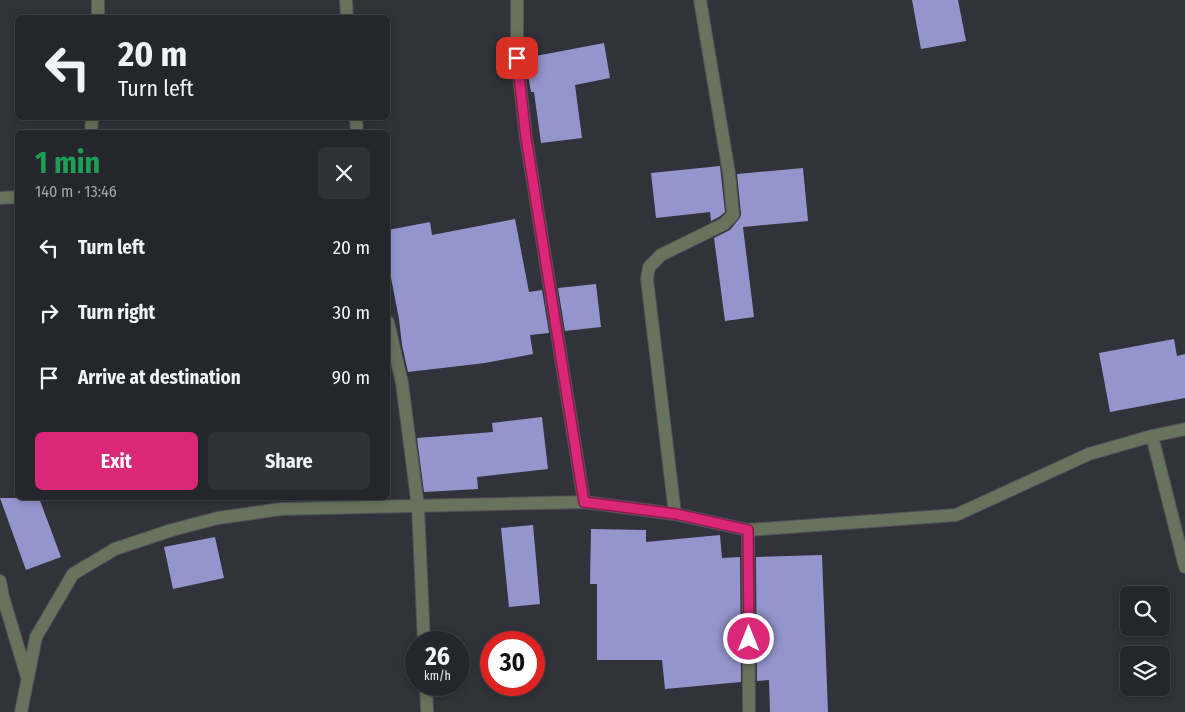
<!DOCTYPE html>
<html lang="en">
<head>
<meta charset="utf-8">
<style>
	:root { --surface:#25262c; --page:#313238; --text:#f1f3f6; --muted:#a3a5a9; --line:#424348; --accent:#db2777 }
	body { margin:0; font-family:"Fira Sans Condensed",sans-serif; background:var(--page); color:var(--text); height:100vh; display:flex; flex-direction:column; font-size:19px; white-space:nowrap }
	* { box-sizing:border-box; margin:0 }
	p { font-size:16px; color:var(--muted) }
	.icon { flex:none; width:28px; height:28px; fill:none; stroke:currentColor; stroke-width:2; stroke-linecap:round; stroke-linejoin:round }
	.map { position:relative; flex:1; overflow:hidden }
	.drawer { position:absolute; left:15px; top:130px; width:375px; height:370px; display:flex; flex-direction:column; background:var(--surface); border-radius:8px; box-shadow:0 2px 8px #0003,0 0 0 1px var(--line) }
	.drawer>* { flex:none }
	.top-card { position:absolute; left:15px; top:15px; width:375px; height:105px; border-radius:8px; box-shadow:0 2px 8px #0003,0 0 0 1px var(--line); background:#25262c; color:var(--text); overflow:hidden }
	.tools { position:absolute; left:1120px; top:586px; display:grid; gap:10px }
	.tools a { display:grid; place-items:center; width:50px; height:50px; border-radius:8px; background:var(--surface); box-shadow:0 2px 8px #0003,0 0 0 1px var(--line); font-size:25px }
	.speed { position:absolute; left:405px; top:631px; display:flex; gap:10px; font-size:25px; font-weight:700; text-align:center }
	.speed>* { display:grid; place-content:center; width:65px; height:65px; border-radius:50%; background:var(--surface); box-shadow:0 2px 8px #0003,0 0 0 1px var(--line); line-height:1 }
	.speed small { font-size:12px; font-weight:400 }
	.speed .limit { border:8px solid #d22; background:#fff; color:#111 }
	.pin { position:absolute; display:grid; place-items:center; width:42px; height:42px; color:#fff; margin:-21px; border-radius:10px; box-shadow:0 2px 8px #0006 }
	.me { position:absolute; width:55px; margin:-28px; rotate:0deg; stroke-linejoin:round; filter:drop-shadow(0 0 4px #0008) }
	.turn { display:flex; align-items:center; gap:18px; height:105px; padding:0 20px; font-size:22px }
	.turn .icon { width:65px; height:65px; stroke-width:2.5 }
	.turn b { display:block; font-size:35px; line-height:42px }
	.round { display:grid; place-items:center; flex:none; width:52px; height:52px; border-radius:8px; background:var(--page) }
	.head { display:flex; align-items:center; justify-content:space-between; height:85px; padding:0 20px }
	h1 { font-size:30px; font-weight:700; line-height:38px; color:#1e9e55 }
	.cta { display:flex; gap:10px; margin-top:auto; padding:10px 20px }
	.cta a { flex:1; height:58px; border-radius:8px; background:var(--accent); color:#fff; font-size:20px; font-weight:700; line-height:58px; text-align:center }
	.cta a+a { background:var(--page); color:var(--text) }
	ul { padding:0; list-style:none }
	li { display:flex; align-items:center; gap:15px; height:65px; padding:0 20px }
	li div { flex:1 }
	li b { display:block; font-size:19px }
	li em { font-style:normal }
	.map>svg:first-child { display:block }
	.building { fill:#9495cd }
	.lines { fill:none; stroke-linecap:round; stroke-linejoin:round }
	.minor-casing { stroke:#4f5058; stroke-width:14 }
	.minor { stroke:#67735c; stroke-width:12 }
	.route-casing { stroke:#8e194d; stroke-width:12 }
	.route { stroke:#db2777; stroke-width:9 }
</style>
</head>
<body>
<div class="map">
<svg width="1185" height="712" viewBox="0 0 1185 712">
	<rect width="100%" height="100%" fill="#31323a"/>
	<g class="building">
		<path d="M 912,0 L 958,0 L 966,41 L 921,49 Z"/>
		<path d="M 604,43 L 610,78 L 575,85 L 582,138 L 541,143 L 534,92 L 531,92 L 525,58 Z"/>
		<path d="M 720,166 L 725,212 L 719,217 L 711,221 L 710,212 L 656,218 L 651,173 Z"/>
		<path d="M 803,168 L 808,221 L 743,227 L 754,317 L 725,321 L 714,238 L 730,230 L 740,218 L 741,214 L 737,174 Z"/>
		<path d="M 515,219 L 529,292 L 542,290 L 549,333 L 530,335 L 533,354 L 485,363 L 408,372 L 402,345 L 399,319 L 388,262 L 388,230 L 430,222 L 432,235 Z"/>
		<path d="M 596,284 L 601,327 L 565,331 L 558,288 Z"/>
		<path d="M 1174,339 L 1177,356 L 1185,354 L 1185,398 L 1110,412 L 1099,353 Z"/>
		<path d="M 542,417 L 548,469 L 477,477 L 478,489 L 424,492 L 417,438 L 493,432 L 492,423 Z"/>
		<path d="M 0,498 L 39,498 L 61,557 L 26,570 Z"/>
		<path d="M 533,525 L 540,604 L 509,607 L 501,528 Z"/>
		<path d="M 591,529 L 646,530 L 646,542 L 720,535 L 722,558 L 740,557 L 741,682 L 665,689 L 662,660 L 597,660 L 597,584 L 590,584 Z"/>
		<path d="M 215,537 L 224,578 L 173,589 L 164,547 Z"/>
		<path d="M 822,555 L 828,712 L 770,712 L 769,680 L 757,681 L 756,557 Z"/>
	</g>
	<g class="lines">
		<defs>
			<g id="minor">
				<path d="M 346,0 L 347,18"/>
				<path d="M 517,0 L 517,58 L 526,138 L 584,502"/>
				<path d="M 98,18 L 98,0"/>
				<path d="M 356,118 L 357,132"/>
				<path d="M 91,132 L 92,118"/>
				<path d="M 0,198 L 18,197"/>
				<path d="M 388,322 L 402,383 L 418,507 L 424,642"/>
				<path d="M 1152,436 L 1185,567"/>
				<path d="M 675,514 L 647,279 L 649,267 L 661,255 L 724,224 L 733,215 L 729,173 L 700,0"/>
				<path d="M 748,530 L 749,712"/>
				<path d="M 0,581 L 3,597 L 27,677"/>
				<path d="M 426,685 L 427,712"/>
				<path d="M 21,712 L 36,637 L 73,574 L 115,549 L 172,530 L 218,518 L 281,509 L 584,502 L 675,514 L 748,530 L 956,515 L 1089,454 L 1152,436 L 1185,429"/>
			</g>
		</defs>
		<use href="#minor" class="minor-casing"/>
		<use href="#minor" class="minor"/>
	</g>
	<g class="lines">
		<defs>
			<path id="route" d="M 517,58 L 526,138 L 584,502 L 676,514 L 748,530 L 749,639"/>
		</defs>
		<use href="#route" class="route-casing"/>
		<use href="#route" class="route"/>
	</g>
</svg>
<div class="tools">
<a><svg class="icon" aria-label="search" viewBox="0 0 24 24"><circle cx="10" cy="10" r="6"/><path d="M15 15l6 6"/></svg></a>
<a><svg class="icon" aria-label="layers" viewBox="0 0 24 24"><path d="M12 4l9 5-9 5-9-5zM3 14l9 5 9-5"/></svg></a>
</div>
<div class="speed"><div>26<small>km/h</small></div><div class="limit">30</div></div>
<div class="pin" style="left:517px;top:58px;background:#d93025"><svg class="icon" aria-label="arrive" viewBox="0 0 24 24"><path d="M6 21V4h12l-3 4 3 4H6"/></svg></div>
<svg class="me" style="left:749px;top:639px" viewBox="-20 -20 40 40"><circle r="17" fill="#db2777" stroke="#fff" stroke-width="3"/><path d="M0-11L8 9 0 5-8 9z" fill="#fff"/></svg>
<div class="top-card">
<div class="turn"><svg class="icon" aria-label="left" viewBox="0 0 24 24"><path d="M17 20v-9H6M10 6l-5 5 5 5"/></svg><div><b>20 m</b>Turn left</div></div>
</div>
<section class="drawer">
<div class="head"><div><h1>1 min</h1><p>140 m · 13:46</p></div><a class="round"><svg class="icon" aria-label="close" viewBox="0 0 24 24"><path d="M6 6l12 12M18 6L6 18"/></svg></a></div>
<ul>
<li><svg class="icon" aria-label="left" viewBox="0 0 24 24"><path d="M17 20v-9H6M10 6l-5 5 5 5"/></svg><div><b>Turn left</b></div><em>20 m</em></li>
<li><svg class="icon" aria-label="right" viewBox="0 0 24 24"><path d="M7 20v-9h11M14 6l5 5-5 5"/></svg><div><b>Turn right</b></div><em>30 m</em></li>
<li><svg class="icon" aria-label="arrive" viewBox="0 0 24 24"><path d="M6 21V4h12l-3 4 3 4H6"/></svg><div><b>Arrive at destination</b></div><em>90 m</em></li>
</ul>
<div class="cta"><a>Exit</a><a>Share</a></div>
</section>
</div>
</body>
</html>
